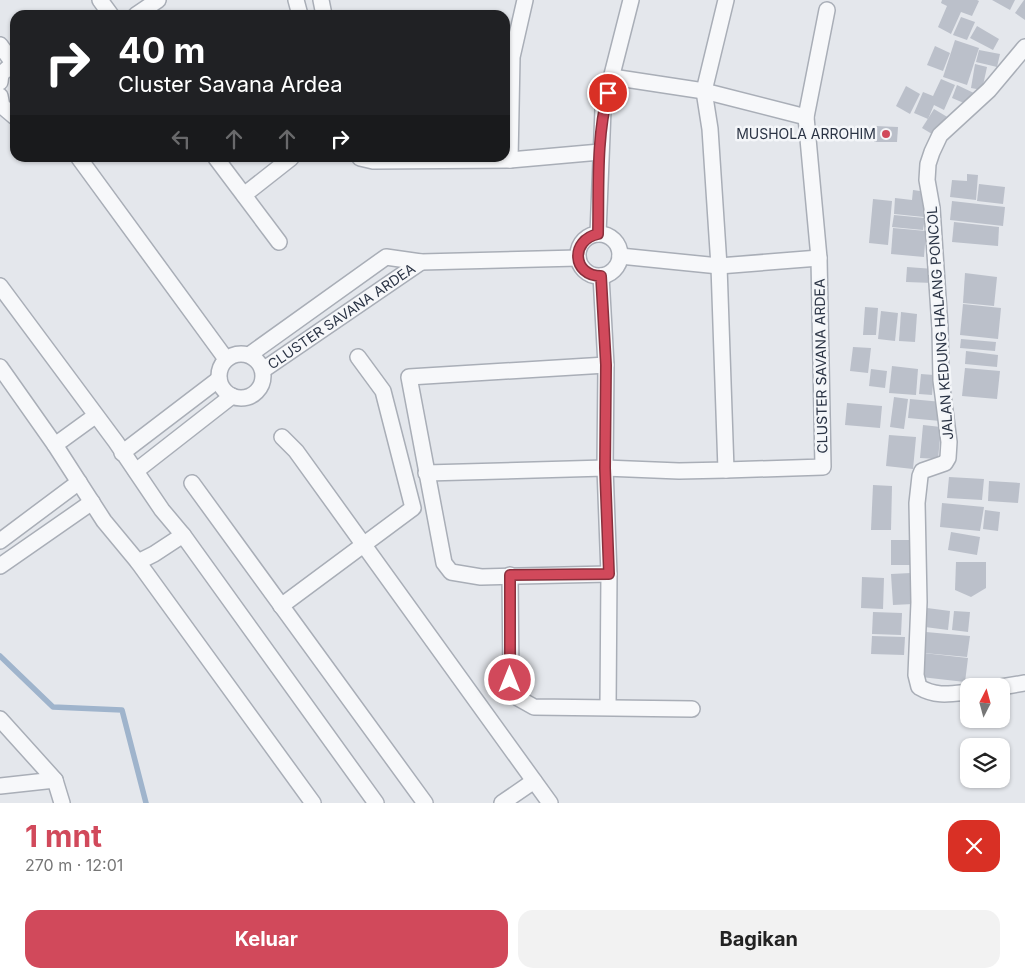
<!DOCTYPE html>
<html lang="id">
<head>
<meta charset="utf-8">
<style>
	:root { --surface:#fff; --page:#f2f2f2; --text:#222; --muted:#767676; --accent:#d1495b }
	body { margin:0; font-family:Inter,sans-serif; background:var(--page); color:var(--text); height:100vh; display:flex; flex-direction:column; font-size:19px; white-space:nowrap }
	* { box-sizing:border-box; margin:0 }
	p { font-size:16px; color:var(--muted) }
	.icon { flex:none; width:28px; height:28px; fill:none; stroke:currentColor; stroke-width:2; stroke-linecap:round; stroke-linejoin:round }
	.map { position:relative; height:803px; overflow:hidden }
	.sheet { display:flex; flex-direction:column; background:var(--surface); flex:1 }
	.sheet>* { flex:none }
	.guide { position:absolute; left:10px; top:10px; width:500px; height:152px; border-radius:15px; box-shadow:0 1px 4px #0004; background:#202124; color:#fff; overflow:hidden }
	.needle { width:32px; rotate:6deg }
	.controls { position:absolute; left:960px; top:678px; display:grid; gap:10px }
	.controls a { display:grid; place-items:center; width:50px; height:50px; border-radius:10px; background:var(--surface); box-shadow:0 1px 4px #0004; font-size:25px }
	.pin { position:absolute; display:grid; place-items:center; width:42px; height:42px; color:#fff; margin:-21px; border:2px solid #fff; border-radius:50%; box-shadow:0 1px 5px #0007 }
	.me { position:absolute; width:55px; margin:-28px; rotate:0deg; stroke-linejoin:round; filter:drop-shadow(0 0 4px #0008) }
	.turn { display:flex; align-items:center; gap:18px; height:105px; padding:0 25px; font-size:22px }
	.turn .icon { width:65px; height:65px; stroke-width:2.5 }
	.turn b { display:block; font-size:35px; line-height:42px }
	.lanes { display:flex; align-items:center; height:48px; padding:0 25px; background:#0003; justify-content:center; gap:25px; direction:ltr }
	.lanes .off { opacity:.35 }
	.round { display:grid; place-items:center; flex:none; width:52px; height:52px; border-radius:15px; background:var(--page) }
	.overview { display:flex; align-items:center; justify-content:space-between; height:85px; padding:0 25px }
	h1 { font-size:30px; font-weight:700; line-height:38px; color:var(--accent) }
	.action { display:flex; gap:10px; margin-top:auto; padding:10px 25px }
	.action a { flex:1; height:58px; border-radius:15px; background:var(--accent); color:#fff; font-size:20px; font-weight:700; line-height:58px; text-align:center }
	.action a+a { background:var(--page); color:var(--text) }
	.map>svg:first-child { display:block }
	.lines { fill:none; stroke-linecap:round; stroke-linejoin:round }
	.stream { stroke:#9fb4cc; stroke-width:5.5 }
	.building { fill:#bbc0ca }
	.street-casing { stroke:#a9aeb7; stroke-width:18 }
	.street { stroke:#f7f8fa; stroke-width:15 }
	.route-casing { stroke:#882f3b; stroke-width:12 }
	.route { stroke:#d1495b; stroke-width:9 }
	.poi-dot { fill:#d1495b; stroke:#f4f6f9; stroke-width:2 }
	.labels { text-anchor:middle; stroke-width:5; stroke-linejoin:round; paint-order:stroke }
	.poi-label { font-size:14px; fill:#2b3445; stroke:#f4f6f9; text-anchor:end }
	.street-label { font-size:14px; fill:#2b3445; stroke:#f4f6f9 }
</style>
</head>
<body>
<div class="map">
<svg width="1025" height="803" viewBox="0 0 1025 803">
	<rect width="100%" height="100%" fill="#e4e7ec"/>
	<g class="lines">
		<path class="stream" d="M 0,656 L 53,707 L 122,710 L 146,803"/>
	</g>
	<g class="building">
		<path d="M 942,0 L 977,0 L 979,1 L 972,16 L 961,12 L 951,34 L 938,27 L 947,6 L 941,3 Z"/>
		<path d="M 992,0 L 1015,0 L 1010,10 Z"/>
		<path d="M 1024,0 L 1025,0 L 1025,20 L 1015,13 Z"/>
		<path d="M 961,17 L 975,22 L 967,40 L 953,35 Z"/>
		<path d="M 977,26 L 999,39 L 993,50 L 970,38 Z"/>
		<path d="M 955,40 L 979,48 L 967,85 L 943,77 Z"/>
		<path d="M 935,46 L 950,53 L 943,71 L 927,65 Z"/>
		<path d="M 979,50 L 1000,54 L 997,67 L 976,62 Z"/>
		<path d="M 975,64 L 987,67 L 982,90 L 971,88 Z"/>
		<path d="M 941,79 L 955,85 L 944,110 L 934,105 L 928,119 L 914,113 L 923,92 L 933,96 Z"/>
		<path d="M 957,85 L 976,94 L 971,106 L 952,98 Z"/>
		<path d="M 906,86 L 920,94 L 910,114 L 896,106 Z"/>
		<path d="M 934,109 L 949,118 L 937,137 L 922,128 Z"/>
		<path d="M 875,126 L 898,127 L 897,142 L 874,142 Z"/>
		<path d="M 967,174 L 978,175 L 976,200 L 950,197 L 952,180 L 967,181 Z"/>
		<path d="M 979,184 L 1005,187 L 1003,204 L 977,201 Z"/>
		<path d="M 913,190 L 927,192 L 924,217 L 894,214 L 895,198 L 912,200 Z"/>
		<path d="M 873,199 L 892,201 L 888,245 L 869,243 Z"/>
		<path d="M 952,201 L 1005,207 L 1003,226 L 950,220 Z"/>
		<path d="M 894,215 L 925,218 L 923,230 L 892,227 Z"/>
		<path d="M 954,222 L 999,227 L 998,246 L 952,242 Z"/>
		<path d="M 893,228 L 926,231 L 924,257 L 891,254 Z"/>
		<path d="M 907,267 L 934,269 L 933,283 L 906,282 Z"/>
		<path d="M 965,273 L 997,277 L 994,306 L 963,303 Z"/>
		<path d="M 963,304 L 1001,308 L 998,339 L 960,335 Z"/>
		<path d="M 865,307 L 878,308 L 876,335 L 863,335 Z"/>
		<path d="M 881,311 L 898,313 L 895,341 L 878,339 Z"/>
		<path d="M 901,312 L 917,314 L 915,342 L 899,341 Z"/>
		<path d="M 961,339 L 996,342 L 995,351 L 960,348 Z"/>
		<path d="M 853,347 L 871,348 L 868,373 L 850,371 Z"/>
		<path d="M 966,351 L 998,355 L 997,367 L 965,364 Z"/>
		<path d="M 892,366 L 918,369 L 916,395 L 889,393 Z"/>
		<path d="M 965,368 L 1000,371 L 997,399 L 962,396 Z"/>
		<path d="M 871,369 L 887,371 L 885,388 L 869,386 Z"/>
		<path d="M 921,374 L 934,375 L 932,395 L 919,394 Z"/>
		<path d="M 894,397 L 908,399 L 904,429 L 890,427 Z"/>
		<path d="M 910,399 L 942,402 L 940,421 L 908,418 Z"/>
		<path d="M 847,403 L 882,406 L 880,428 L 845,425 Z"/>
		<path d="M 923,425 L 941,427 L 938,459 L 920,458 Z"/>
		<path d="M 889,435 L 916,437 L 913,469 L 886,466 Z"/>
		<path d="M 949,477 L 984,479 L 982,500 L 947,498 Z"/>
		<path d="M 989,481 L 1020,483 L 1018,503 L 988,501 Z"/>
		<path d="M 873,485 L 892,486 L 891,530 L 871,530 Z"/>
		<path d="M 942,503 L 984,507 L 980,531 L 940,527 Z"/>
		<path d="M 985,510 L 1000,512 L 998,531 L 983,529 Z"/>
		<path d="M 951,532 L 980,537 L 977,555 L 948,550 Z"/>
		<rect x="891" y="540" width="19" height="25"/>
		<path d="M 956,562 L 986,562 L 986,588 L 971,597 L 955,590 Z"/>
		<path d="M 911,573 L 913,604 L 893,605 L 891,574 Z"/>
		<path d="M 862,577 L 884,578 L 883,609 L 861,608 Z"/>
		<path d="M 927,608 L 950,611 L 948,630 L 925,627 Z"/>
		<path d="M 954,611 L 970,612 L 968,632 L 952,630 Z"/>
		<path d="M 873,612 L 902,613 L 901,635 L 872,634 Z"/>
		<path d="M 926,632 L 970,636 L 967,657 L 924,653 Z"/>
		<path d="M 872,636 L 905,637 L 904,655 L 871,654 Z"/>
		<path d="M 923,653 L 968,658 L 965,682 L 921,677 Z"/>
	</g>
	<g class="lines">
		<defs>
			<g id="street">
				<path d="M 100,0 L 111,15"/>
				<path d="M 296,0 L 300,15"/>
				<path d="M 321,0 L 324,15"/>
				<path d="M 136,15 L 158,0"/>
				<path d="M 0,45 L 13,63"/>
				<path d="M 612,77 L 704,91 L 806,117"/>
				<path d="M 0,82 L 1,74 L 15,62"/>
				<path d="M 0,96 L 2,106 L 15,117"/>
				<path d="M 79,158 L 226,359"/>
				<path d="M 216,158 L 279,242"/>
				<path d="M 360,158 L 373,161 L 510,160 L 600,152"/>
				<path d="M 510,160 L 512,57 L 525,0"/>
				<path d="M 244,195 L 291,158"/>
				<path d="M 598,234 L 603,110 L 631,0"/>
				<circle cx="599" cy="255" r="21"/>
				<path d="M 620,256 L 719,266 L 819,258"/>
				<path d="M 601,276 L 606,365 L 605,468 L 609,574 L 608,707"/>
				<path d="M 0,286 L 116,442 L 162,510 L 183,535 L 154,554 L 138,562 L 104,521 L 55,445 L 95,416"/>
				<circle cx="241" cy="376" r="22"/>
				<path d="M 249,355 L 386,257 L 421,262 L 578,258"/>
				<path d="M 606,365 L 409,377 L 444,563 L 451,572 L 481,577 L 609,574"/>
				<path d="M 0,367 L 55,445"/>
				<path id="s1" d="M 263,370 L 421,262"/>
				<path d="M 282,437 L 296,451 L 550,803"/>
				<path d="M 122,453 L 219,379"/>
				<path d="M 726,470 L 823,467 L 819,258 L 806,117 L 827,10"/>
				<path d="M 136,471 L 232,396"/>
				<path d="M 426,473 L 605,468 L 679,471 L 726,470 L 719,266 L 710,129 L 704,91 L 726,0"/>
				<path d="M 192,483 L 425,803"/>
				<path d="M 183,535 L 376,803"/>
				<path d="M 0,541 L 79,482"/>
				<path d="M 138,562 L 313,803"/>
				<path d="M 0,566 L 92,502"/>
				<path d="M 510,575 L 511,680 L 518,698 L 534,707 L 692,709"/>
				<path d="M 281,606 L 413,508 L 383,391 L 358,357"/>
				<path d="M 1001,687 L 1025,683"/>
				<path d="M 969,692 C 950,694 936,697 919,687 L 916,675 L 919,602 L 917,503 L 920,476 L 922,471 L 945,463 L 948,458 L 949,442 L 941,380 L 940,328 L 932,208 L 927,180 L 928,164 L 932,152 L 940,135 L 989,90 L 1025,47"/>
				<path d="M 0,719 L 55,780 L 62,803"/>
				<path d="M 0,786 L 55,780"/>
				<path d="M 502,803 L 534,781"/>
			</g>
		</defs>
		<use href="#street" class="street-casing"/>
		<use href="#street" class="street"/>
	</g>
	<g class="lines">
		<defs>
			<path id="route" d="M 510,680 L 510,575 L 609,574 L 605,468 L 606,365 L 601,276 C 572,276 570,240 598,234 C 599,188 596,138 608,93"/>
		</defs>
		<use href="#route" class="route-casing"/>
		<use href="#route" class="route"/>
	</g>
	<circle class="poi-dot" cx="886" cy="134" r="5"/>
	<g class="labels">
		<g class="poi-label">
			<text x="876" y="139">MUSHOLA ARROHIM</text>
		</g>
		<g class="street-label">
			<text dy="5" stroke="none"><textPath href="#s1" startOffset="95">CLUSTER SAVANA ARDEA</textPath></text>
			<text transform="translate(940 323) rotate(-94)" y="5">JALAN KEDUNG HALANG PONCOL</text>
			<text transform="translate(821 366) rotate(-91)" y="5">CLUSTER SAVANA ARDEA</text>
		</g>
	</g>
</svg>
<div class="controls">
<a><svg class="needle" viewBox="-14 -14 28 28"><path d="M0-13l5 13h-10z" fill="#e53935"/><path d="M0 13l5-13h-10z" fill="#767676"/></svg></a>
<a><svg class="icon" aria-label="layers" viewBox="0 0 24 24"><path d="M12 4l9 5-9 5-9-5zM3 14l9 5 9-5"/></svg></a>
</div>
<div class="pin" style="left:608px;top:93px;background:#d93025"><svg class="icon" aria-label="arrive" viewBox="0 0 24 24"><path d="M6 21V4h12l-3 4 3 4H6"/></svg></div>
<svg class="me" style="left:510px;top:680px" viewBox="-20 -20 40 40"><circle r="17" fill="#d1495b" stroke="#fff" stroke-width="3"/><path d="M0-11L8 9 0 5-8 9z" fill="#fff"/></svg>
<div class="guide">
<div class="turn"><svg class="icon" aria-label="right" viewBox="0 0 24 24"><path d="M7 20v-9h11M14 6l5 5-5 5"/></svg><div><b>40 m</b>Cluster Savana Ardea</div></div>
<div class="lanes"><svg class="icon off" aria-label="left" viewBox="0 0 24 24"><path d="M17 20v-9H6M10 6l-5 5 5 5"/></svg><svg class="icon off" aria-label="ahead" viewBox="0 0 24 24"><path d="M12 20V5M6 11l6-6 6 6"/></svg><svg class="icon off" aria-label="ahead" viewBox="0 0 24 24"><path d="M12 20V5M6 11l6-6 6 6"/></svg><svg class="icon" aria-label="right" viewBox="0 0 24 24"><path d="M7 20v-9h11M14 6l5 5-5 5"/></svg></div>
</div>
</div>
<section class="sheet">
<div class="overview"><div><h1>1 mnt</h1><p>270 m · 12:01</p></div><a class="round" style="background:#d93025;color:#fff"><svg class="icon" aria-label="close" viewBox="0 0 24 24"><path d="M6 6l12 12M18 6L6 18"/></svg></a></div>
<div class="action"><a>Keluar</a><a>Bagikan</a></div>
</section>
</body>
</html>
